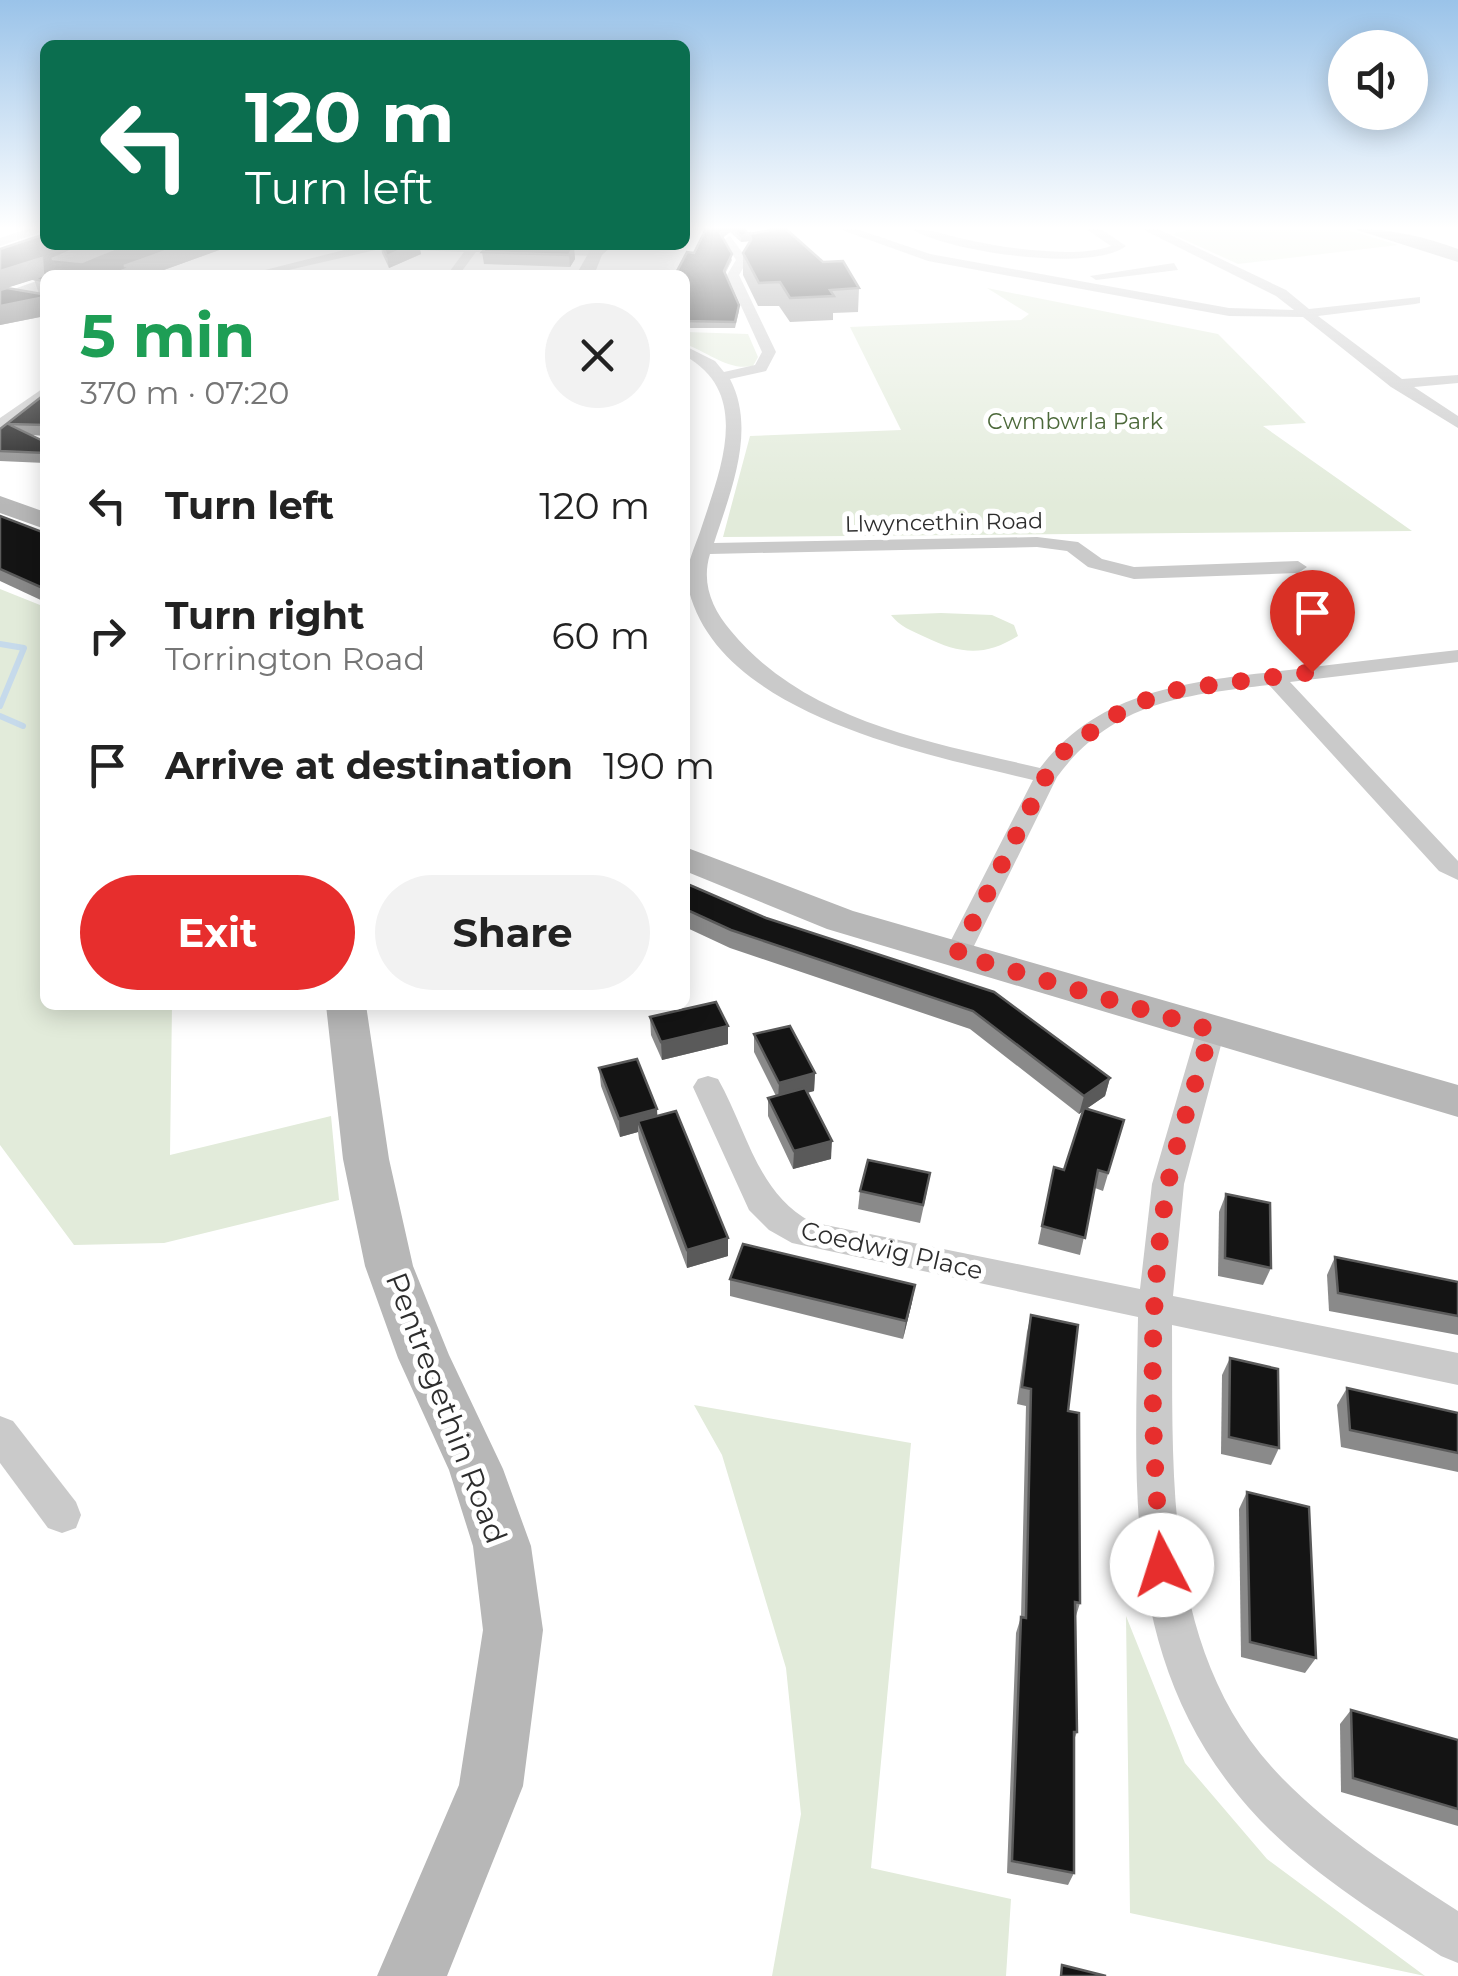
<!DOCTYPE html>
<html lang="en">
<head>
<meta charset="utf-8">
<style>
	:root { --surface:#fff; --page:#f2f2f2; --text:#222; --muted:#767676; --accent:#e72e2d }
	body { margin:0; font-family:Montserrat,sans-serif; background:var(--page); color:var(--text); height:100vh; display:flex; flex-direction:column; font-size:38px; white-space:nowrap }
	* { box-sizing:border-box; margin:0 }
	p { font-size:32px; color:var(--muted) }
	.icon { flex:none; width:55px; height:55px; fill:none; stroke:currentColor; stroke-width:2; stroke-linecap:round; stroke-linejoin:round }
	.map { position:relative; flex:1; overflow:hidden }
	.panel { position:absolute; left:40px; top:270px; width:650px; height:740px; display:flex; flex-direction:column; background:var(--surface); border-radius:15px; box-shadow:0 5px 25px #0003 }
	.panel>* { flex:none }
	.guide { position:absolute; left:40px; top:40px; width:650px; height:210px; border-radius:15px; box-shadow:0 5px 25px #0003; background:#0b6e4f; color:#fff; overflow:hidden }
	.controls { position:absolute; left:1328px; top:30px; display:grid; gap:20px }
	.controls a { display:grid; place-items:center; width:100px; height:100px; border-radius:50%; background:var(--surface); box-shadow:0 5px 25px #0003; font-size:50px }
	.pin { position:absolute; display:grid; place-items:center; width:85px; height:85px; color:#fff; margin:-102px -42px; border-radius:50% 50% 50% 0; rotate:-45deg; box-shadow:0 0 10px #0007 }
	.pin .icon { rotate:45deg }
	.me { position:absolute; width:110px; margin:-55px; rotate:355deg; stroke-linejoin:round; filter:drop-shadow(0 0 8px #0008) }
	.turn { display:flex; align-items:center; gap:35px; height:210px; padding:0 40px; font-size:45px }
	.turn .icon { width:130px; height:130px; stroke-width:2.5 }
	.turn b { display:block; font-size:70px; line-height:85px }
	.round { display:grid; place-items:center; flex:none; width:105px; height:105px; border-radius:52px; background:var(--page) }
	.summary { display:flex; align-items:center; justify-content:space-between; height:170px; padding:0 40px }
	h1 { font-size:60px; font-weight:700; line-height:75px; color:#1e9e55 }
	.primary-button { display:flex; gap:20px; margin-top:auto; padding:20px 40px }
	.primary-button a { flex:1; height:115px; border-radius:60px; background:var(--accent); color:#fff; font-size:40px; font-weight:700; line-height:115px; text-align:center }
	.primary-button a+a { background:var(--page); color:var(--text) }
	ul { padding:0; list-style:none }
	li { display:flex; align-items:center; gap:30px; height:130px; padding:0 40px }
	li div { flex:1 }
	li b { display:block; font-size:38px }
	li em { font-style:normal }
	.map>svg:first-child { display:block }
	.green { fill:#e2ebda }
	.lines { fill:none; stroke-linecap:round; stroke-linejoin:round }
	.stream { stroke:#c6daeb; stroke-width:6 }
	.street { fill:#cacaca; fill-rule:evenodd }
	.secondary { fill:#b7b7b7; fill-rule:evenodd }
	.primary { fill:#a5a5a5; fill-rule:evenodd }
	.wall { fill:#8a8a8a; fill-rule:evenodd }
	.shaded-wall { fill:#5a5a5a }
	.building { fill:#141414; stroke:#5a5a5a; stroke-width:2.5 }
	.route { stroke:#e72e2d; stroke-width:18; stroke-dasharray:0 32.4 }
	.labels { text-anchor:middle; stroke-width:10; stroke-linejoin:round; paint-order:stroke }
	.far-park-label { font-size:22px; fill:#4c693a; stroke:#fff }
	.far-street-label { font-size:22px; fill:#2d2d2d; stroke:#fff }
	.street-label { font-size:25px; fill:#2d2d2d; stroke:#fff }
	.near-street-label { font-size:30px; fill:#2d2d2d; stroke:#fff }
</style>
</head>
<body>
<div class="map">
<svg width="1458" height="1976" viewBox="0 0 1458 1976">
	<rect width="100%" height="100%" fill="#fff"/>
	<g class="green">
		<path d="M 1192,229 L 1345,229 L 1398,245 L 1238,264 L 1172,234 Z"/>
		<path d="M 987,288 L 1218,334 L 1306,423 L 1263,426 L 1412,531 L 723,537 L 750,436 L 901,430 L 850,327 L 1021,320 L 1029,314 Z"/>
		<path d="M 685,332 L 748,334 L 758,357 L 753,366 C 728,371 708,352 685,344 Z"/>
		<path d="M 0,589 L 45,607 L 45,1005 L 172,1005 L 170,1155 L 331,1116 L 339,1200 L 164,1243 L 74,1245 L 0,1145 Z"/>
		<path d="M 941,613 L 992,615 L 1014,625 L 1018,636 C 984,657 960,654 925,637 C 912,631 899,626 891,615 Z"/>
		<path d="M 694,1405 L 911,1443 L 871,1868 L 1011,1899 L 1006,1976 L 772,1976 L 801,1814 L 786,1668 L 722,1455 Z"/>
		<path d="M 1126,1616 L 1185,1763 L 1267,1859 L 1425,1976 L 1130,1913 Z"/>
	</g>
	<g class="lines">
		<g class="stream">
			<path d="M 0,644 L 24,648 L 0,706"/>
			<path d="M 0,716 L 23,726"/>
		</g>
		<g class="street">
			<path d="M 28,229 L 45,231 L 0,246 L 0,238 Z"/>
			<path d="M 839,229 L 857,229 L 930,254 L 1229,308 L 1294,310 L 1276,296 L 1142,229 L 1158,229 L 1286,290 L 1309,309 L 1420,297 L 1420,303 L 1415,304 L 1318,316 L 1402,379 L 1458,375 L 1458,383 L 1414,387 L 1458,416 L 1458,428 L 1391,387 L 1303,317 L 1229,316 L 928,261 Z"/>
			<path d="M 911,229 C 930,229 946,235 964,239 C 1001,248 1077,259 1111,246 L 1086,229 L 1101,229 L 1126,246 C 1091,273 949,252 911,229 Z"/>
			<path d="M 730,236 L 748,260 L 739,275 L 776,352 L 766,371 L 730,379 C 757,430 730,493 714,543 L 1037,537 L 1078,542 L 1102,559 L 1134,567 L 1298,561 L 1307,567 L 1298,573 L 1134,579 L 1088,567 L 1067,551 L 1037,547 L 710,554 C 701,583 712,609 731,631 C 806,722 931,742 1040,768 C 1101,687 1197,681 1289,670 C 1345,663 1402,656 1458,650 L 1458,662 L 1290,682 L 1458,861 L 1458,880 L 1439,871 L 1269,685 C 1184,695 1112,702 1057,777 L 970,954 L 966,960 L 948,960 L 944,954 L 1033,780 C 926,754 721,716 689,591 C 683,570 693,552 700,532 C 719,473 754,394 685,356 L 685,346 L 715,361 L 724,372 L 755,365 L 762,352 L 727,275 L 736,260 L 724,240 Z"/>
			<path d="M 364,245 L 594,248 L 600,252 L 594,256 L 476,252 L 459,275 L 447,275 L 464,252 L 380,249 L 267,275 L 245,275 Z"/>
			<path d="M 1174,263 L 1178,270 L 1096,280 L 1090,276 Z"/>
			<path d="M 45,387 L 45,398 L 0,430 L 0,418 Z"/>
			<path d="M 1211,1020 L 1221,1023 L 1225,1030 L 1184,1184 L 1173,1296 L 1458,1353 L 1458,1385 L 1172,1325 C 1173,1482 1163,1656 1282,1778 C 1334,1831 1396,1871 1458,1911 L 1458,1963 L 1441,1956 C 1375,1912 1302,1868 1249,1808 C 1122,1664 1135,1495 1138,1317 L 792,1243 L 769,1230 L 749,1210 L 693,1087 L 698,1079 L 708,1076 L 718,1079 C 747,1130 757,1193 811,1222 L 1140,1289 L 1152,1184 L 1197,1030 L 1201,1023 Z"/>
			<path d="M 0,1416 L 13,1421 L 76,1502 L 81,1515 L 76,1528 L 62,1533 L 48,1528 L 0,1463 Z"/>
		</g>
		<g class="secondary">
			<path d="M 593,245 L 613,245 L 602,255 L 594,275 L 576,275 Z"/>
			<path d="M 45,278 L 45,290 L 0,306 L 0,294 Z"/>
			<path d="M 0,496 L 45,512 L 45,529 L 0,513 Z"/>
			<path d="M 685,847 L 853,911 L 1458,1085 L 1458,1117 L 827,929 L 685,871 Z"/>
			<path d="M 326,1005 L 366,1005 L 389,1159 L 413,1266 L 449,1355 L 503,1469 L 531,1546 L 543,1630 L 523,1786 L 447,1976 L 377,1976 L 459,1785 L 483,1630 L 473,1546 L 449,1470 L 398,1358 L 365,1266 L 343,1159 Z"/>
		</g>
		<path class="primary" d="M 1354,229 C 1392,229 1423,236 1458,249 L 1458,262 Z"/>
	</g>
	<g class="wall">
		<path d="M 706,229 L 744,229 L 748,234 L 823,262 L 859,288 L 858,312 L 833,313 L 833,320 L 790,322 L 779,306 L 758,306 L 743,275 L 743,253 L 750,241 L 741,242 L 730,232 L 723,238 L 732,260 L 725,274 L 739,311 L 735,328 L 685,328 L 685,275 Z"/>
		<path d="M 233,245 L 150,275 L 45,275 L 45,316 L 0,325 L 0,249 ZM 34,279 L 39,294 L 3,289 Z"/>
		<path d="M 381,245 L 419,245 L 421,254 L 389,268 L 382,253 Z"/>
		<path d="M 574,247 L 575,259 L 570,267 L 484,264 L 482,252 Z"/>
		<path d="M 45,394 L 45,436 L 32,435 L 45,442 L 45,463 L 0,461 L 0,429 Z"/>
		<path d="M 0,516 L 45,533 L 45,602 L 0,581 Z"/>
		<path d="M 685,883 L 766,918 L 994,992 L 1110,1078 L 1105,1096 L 1086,1109 L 1124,1120 L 1103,1191 L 1095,1188 L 1080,1255 L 1038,1244 L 1054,1167 L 1064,1170 L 1083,1111 L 1079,1114 L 970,1029 L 730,948 L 685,927 Z"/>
		<path d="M 650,1017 L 728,1044 L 662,1060 L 651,1035 Z"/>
		<path d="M 754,1034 L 815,1073 L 814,1091 L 807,1093 L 831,1159 L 793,1169 L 768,1116 L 768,1098 L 776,1096 L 754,1052 Z"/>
		<path d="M 599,1068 L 657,1109 L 657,1116 L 728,1238 L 728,1256 L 687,1268 L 639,1139 L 638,1132 L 620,1137 L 601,1086 Z"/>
		<path d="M 860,1191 L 927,1191 L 920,1223 L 858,1209 Z"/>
		<path d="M 1226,1194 L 1271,1268 L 1263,1285 L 1218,1276 L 1219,1212 Z"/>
		<path d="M 1335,1257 L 1458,1282 L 1458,1335 L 1329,1311 L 1327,1275 Z"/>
		<path d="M 730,1279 L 912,1302 L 903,1339 L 730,1296 Z"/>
		<path d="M 1031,1315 L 1068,1411 L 1080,1603 L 1076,1616 L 1077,1732 L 1074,1740 L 1074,1873 L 1068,1885 L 1007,1873 L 1016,1633 L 1021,1617 L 1026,1406 L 1017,1404 L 1027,1332 Z"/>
		<path d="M 1230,1358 L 1279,1448 L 1271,1465 L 1221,1454 L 1222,1375 Z"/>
		<path d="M 1347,1388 L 1458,1413 L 1458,1472 L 1341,1447 L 1337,1405 Z"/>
		<path d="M 1247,1492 L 1316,1658 L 1305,1673 L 1241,1657 L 1239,1509 Z"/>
		<path d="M 1351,1710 L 1458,1740 L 1458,1826 L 1341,1792 L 1340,1724 Z"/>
	</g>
	<g class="shaded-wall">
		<path d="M 727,229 L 730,229 L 730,232 L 720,239 L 720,233 Z"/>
		<path d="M 750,235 L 750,241 L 741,242 L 741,236 Z"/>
		<path d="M 85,245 L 129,245 L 59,275 L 52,259 Z"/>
		<path d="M 183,245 L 233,245 L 150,275 L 111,275 L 124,266 Z"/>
		<path d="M 413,245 L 419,245 L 421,254 L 389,268 L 387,256 Z"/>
		<path d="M 574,247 L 575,259 L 570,267 L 569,255 Z"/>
		<path d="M 42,258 L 45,276 L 0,290 L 0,271 Z"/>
		<path d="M 45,297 L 45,316 L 0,325 L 0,306 Z"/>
		<path d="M 728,1026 L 728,1044 L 662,1060 L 661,1042 Z"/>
		<path d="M 815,1073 L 814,1091 L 778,1100 L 779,1083 Z"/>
		<path d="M 1110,1078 L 1105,1096 L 1079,1114 L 1084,1096 Z"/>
		<path d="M 657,1109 L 658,1127 L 638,1121 L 638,1132 L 620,1137 L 619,1119 Z"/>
		<path d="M 832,1141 L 831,1159 L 793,1169 L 794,1151 Z"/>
		<path d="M 728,1238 L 728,1256 L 687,1268 L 687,1250 Z"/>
		<path d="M 915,1285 L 912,1302 L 903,1339 L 906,1321 Z"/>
	</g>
	<g class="building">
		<path d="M 706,229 L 727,229 L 720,233 L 732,254 L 724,271 L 739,305 L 735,322 L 685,321 L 685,275 L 675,275 L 687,252 L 694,253 Z"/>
		<path d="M 733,229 L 744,229 L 748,234 L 751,233 L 741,236 Z"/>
		<path d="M 776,229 L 786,229 L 823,262 L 843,261 L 859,288 L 830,290 L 834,296 L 790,298 L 780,282 L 759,283 L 743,253 L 751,240 L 750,234 Z"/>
		<path d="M 45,234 L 45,245 L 85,245 L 52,259 L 82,262 L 123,245 L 183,245 L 124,266 L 132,267 L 111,275 L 45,275 L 45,297 L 0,306 L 0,290 L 7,288 L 42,294 L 43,281 L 34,279 L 43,275 L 42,258 L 0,271 L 0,249 Z"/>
		<path d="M 382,245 L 413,245 L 387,256 Z"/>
		<path d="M 488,245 L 501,245 L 574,247 L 569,255 L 482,252 Z"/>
		<path d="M 45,394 L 45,425 L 8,424 L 45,442 L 45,453 L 0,451 L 0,429 Z"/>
		<path d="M 0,516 L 45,533 L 45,589 L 0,569 Z"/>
		<path d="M 685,883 L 766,918 L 994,992 L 1110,1078 L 1084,1096 L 973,1011 L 731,930 L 685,909 Z"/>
		<path d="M 716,1002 L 728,1026 L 661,1042 L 650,1017 Z"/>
		<path d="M 790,1026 L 815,1073 L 779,1083 L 754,1034 Z"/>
		<path d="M 637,1059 L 657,1109 L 619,1119 L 599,1068 Z"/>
		<path d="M 805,1088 L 832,1141 L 794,1151 L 768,1098 Z"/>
		<path d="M 1084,1108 L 1124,1120 L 1108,1173 L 1098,1170 L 1085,1238 L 1042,1226 L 1054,1167 L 1064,1170 Z"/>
		<path d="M 676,1111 L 728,1238 L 687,1250 L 638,1121 Z"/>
		<path d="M 868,1160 L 930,1173 L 923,1205 L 860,1191 Z"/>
		<path d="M 1226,1194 L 1270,1203 L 1271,1268 L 1225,1258 Z"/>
		<path d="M 743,1244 L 915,1285 L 906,1321 L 730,1279 Z"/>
		<path d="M 1335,1257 L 1458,1282 L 1458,1316 L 1338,1293 Z"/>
		<path d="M 1031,1315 L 1078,1325 L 1068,1411 L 1079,1413 L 1080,1603 L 1075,1602 L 1077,1732 L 1074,1732 L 1074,1873 L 1012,1861 L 1021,1617 L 1026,1618 L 1031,1389 L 1022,1387 Z"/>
		<path d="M 1230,1358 L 1278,1369 L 1279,1448 L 1229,1437 Z"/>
		<path d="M 1347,1388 L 1458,1413 L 1458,1453 L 1350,1430 Z"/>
		<path d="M 1247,1492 L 1309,1507 L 1316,1658 L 1250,1642 Z"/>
		<path d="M 1351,1710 L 1458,1740 L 1458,1809 L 1353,1778 Z"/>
		<path d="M 1062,1965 L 1106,1976 L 1061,1976 Z"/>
	</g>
	<linearGradient id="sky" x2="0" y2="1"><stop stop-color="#9ac3e9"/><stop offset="0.45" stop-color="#fff"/><stop offset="1" stop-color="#fff" stop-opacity="0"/></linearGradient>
	<rect width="1458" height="506" fill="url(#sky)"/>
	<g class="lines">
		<path class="route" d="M 1162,1565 C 1151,1440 1146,1308 1168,1184 C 1178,1133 1197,1081 1211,1030 L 957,954 L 1046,776 L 1066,749 L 1129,706 L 1180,689 L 1312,672"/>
	</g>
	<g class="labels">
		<g class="far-park-label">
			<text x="1075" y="429">Cwmbwrla Park</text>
		</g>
		<g class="far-street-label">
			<text transform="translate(944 522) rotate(-1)" y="8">Llwyncethin Road</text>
		</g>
		<g class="street-label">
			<text transform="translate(892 1250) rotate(13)" y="9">Coedwig Place</text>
		</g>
		<g class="near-street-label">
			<text transform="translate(446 1408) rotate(69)" y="10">Pentregethin Road</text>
		</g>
	</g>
</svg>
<div class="controls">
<a><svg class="icon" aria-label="sound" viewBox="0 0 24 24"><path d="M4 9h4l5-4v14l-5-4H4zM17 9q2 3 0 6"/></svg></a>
</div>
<div class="pin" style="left:1312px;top:672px;background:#d93025"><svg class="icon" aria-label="arrive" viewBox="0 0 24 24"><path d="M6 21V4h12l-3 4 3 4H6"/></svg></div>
<svg class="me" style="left:1162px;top:1565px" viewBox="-20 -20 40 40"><circle r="19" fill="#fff"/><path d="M0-13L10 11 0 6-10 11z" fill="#e72e2d"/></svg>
<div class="guide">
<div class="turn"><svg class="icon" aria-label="left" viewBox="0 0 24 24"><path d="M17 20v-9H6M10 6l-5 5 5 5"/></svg><div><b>120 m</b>Turn left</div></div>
</div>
<section class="panel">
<div class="summary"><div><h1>5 min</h1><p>370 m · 07:20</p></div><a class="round"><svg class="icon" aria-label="close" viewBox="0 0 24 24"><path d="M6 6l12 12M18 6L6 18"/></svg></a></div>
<ul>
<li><svg class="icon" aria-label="left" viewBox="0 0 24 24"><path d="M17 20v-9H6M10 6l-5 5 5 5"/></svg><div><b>Turn left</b></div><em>120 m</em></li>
<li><svg class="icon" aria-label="right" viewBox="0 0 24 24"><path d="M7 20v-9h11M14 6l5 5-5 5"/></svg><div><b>Turn right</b><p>Torrington Road</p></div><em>60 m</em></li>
<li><svg class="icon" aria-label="arrive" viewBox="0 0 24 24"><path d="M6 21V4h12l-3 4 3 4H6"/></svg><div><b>Arrive at destination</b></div><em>190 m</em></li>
</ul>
<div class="primary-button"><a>Exit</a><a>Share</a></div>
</section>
</div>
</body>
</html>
